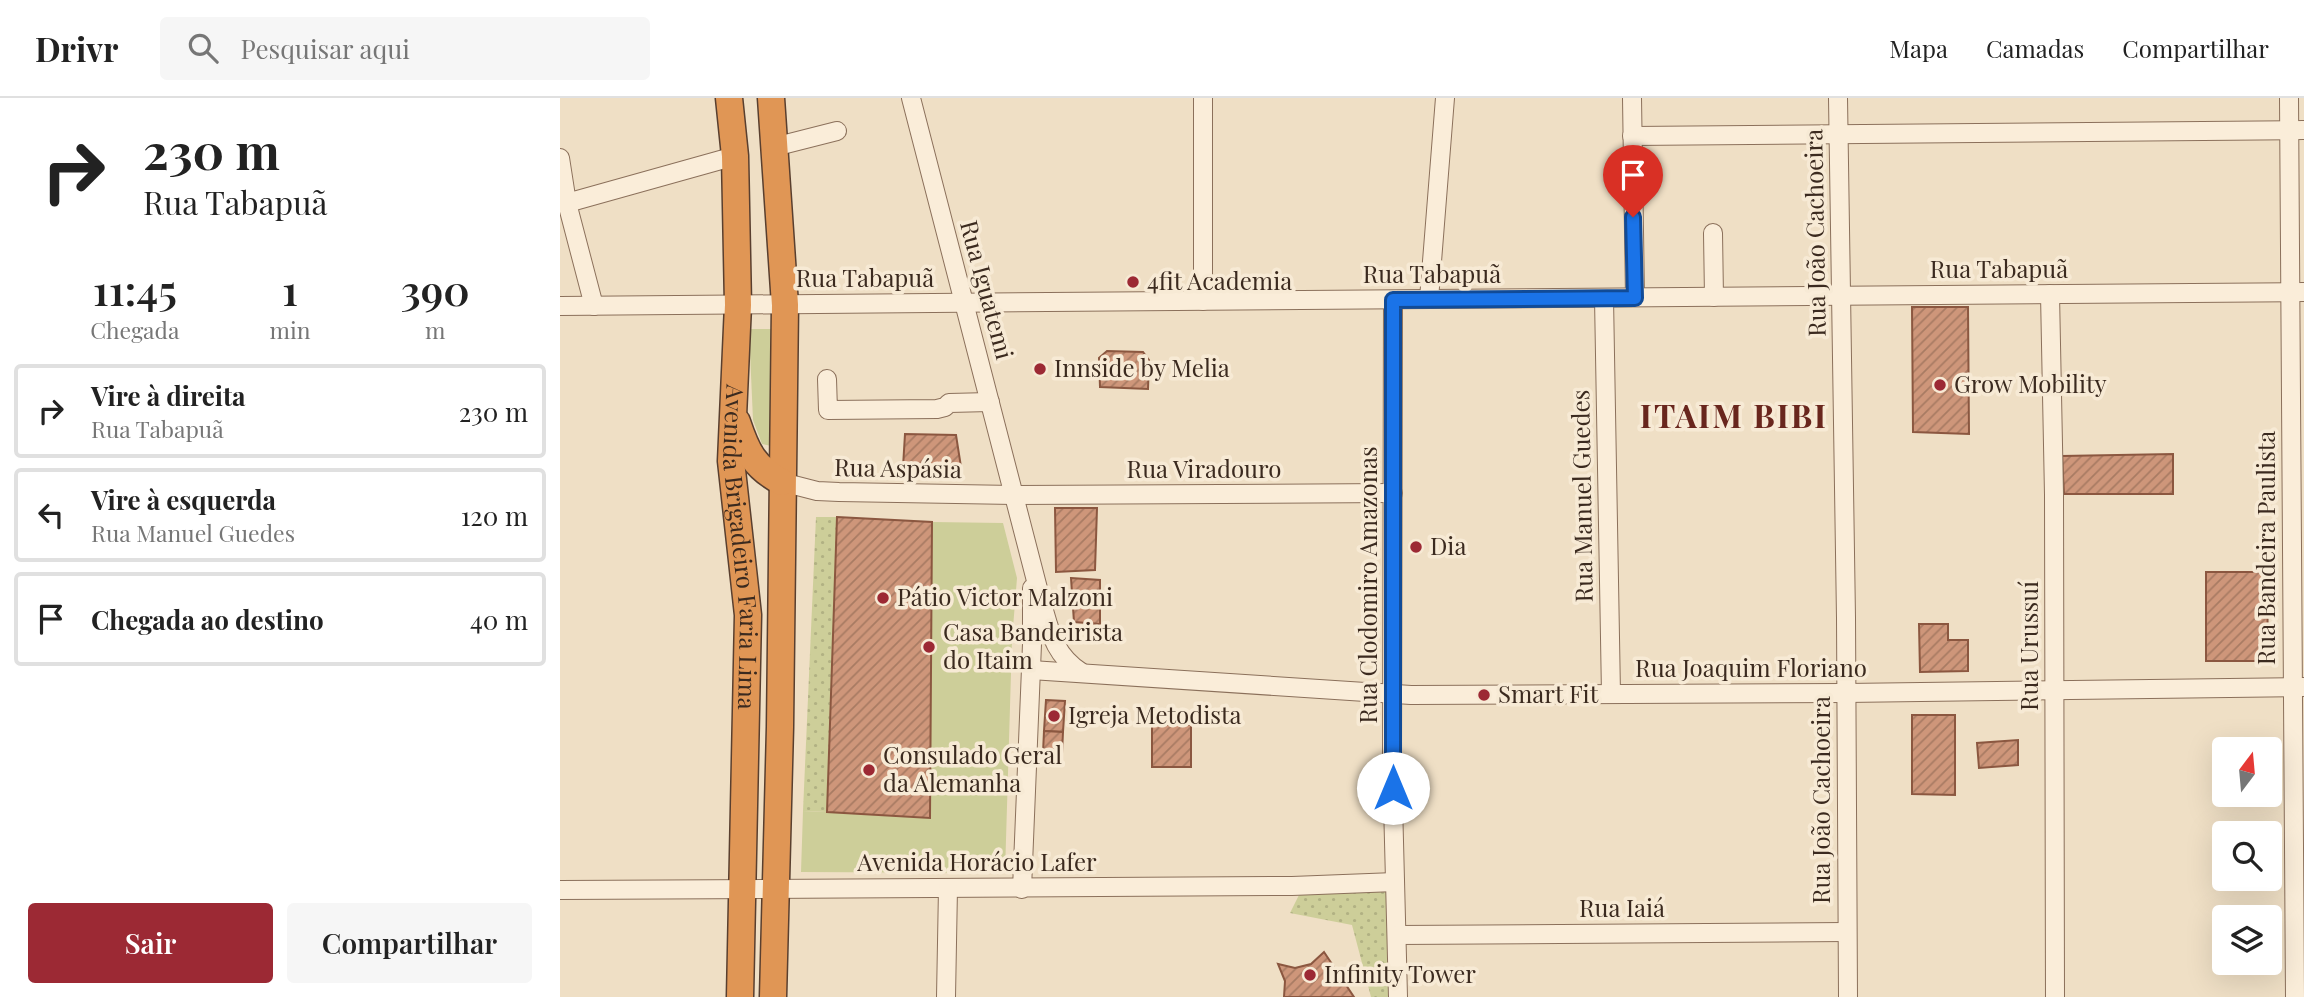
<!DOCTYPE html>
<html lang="pt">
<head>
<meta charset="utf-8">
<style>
	:root { --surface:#fff; --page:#f6f6f6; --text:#222; --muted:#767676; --line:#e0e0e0; --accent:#9c2934 }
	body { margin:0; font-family:"Playfair Display",serif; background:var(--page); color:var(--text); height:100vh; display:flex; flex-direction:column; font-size:26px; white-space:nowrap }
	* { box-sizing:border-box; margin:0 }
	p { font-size:23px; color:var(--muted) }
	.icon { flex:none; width:38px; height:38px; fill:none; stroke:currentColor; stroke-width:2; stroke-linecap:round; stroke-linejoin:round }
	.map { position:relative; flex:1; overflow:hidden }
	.details { display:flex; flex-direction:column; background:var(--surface); width:560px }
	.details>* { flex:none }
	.guide { background:#fff; color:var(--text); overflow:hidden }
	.needle { width:46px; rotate:16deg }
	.buttons { position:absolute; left:1652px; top:639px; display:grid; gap:14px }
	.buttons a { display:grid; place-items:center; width:70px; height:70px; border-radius:7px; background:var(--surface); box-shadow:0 7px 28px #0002; font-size:35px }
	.pin { position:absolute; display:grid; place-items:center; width:60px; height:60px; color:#fff; margin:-72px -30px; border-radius:50% 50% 50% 0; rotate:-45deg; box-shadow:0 0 7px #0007 }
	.pin .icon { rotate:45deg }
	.me { position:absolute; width:77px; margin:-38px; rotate:0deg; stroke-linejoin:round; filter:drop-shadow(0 0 5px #0008) }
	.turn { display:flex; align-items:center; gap:24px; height:147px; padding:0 28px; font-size:32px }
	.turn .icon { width:91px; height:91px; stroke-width:2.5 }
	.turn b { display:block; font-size:49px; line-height:60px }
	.eta { display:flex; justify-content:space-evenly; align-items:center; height:119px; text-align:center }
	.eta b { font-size:42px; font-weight:600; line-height:49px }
	.primary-button { display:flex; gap:14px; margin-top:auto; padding:14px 28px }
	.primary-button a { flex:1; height:80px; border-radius:7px; background:var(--accent); color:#fff; font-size:28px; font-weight:600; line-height:80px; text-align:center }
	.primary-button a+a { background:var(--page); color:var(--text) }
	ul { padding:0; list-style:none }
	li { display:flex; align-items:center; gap:21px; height:94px; margin:0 14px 10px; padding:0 14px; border:4px solid var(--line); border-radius:7px }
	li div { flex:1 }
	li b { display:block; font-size:26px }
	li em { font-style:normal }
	header { display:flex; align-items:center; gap:42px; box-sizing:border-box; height:98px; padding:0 35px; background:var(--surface); border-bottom:2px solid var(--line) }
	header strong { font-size:33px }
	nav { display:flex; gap:38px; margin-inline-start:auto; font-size:24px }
	.search { width:490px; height:63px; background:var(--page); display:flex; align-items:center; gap:18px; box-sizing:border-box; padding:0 24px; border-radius:7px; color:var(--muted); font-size:26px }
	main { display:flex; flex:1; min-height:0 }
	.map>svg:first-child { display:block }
	.green { fill:#cdce99 }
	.garden { fill:url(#garden-dots) }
	.building { fill:url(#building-hatch); stroke:#8b5740; stroke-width:2 }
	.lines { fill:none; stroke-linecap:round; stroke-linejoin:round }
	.minor-casing { stroke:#8b705b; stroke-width:20 }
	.highway-casing { stroke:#593f2f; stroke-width:29 }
	.minor { stroke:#faedd9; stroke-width:18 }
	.highway { stroke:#e09655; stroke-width:26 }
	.route-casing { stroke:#114b97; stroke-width:18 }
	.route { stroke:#1a73e8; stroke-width:12 }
	.poi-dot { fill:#9c2934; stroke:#f7ead5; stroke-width:2.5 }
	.labels { text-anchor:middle; stroke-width:7; stroke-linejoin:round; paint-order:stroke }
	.street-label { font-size:24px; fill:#3b2a1f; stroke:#f7ead5 }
	.poi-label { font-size:24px; fill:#3b2a1f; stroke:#f7ead5; text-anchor:start }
	.district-label { font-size:32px; font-weight:bold; letter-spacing:2px; fill:#69261d; stroke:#f7ead5 }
</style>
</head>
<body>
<header>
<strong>Drivr</strong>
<div class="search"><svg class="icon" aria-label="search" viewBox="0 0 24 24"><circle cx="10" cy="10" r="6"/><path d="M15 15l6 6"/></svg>Pesquisar aqui</div>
<nav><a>Mapa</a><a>Camadas</a><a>Compartilhar</a></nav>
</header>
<main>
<section class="details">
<div class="guide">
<div class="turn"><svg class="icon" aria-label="right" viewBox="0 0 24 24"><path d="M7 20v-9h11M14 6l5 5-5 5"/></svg><div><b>230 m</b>Rua Tabapuã</div></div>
</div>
<div class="eta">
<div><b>11:45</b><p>Chegada</p></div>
<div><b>1</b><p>min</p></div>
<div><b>390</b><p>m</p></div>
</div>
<ul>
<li><svg class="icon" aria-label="right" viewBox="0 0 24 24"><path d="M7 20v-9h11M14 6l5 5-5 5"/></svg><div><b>Vire à direita</b><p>Rua Tabapuã</p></div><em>230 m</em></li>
<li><svg class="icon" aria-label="left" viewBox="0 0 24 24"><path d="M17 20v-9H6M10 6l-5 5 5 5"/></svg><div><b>Vire à esquerda</b><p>Rua Manuel Guedes</p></div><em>120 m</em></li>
<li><svg class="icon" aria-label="arrive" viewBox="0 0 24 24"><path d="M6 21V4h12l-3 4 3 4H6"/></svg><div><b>Chegada ao destino</b></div><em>40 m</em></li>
</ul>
<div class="primary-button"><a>Sair</a><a>Compartilhar</a></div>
</section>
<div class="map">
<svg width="1744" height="899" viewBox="0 0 1744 899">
	<defs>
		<pattern id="garden-dots" width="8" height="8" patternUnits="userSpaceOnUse" patternTransform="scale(1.75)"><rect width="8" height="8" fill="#cdce99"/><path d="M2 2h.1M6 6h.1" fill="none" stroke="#b1b183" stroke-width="1.8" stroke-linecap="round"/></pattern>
		<pattern id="building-hatch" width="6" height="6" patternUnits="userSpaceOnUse" patternTransform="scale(1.75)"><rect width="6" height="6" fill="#ce967a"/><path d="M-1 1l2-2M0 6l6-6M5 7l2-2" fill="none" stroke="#a87b63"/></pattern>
	</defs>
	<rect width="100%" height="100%" fill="#efdfc5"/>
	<g class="green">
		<path d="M 189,231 L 211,231 L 216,349 L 202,346 L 193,322 Z"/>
		<path d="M 372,424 L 443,425 L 457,480 L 452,542 L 445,775 L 241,774 L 243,713 L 370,719 Z"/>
	</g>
	<g class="garden">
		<path d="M 256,419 L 277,419 L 267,714 L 243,713 Z"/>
		<path d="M 742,791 L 828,792 L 830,899 L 811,899 L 792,827 L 730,815 Z"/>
	</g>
	<g class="building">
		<path d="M 1352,209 L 1408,209 L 1409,336 L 1353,334 Z"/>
		<path d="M 547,253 L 583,254 L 589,262 L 588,291 L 540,289 L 539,260 Z"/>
		<path d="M 345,336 L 396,337 L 401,369 L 343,369 Z"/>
		<path d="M 1613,356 L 1613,396 L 1504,396 L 1502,358 Z"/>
		<path d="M 495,410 L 537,410 L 535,472 L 496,474 Z"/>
		<path d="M 277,419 L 372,424 L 370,720 L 267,714 Z"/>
		<path d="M 1646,474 L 1707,474 L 1708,563 L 1646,563 Z"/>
		<path d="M 511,480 L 540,482 L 540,526 L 514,524 Z"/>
		<path d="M 1359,526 L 1388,526 L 1388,542 L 1408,542 L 1408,573 L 1360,574 Z"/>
		<path d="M 486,602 L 505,603 L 503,634 L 484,633 Z"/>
		<path d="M 1352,617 L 1395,617 L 1395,697 L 1352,696 Z"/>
		<path d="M 591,621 L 631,621 L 631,627 L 592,627 Z"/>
		<rect x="592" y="627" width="39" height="42"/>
		<path d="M 484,633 L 503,634 L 502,656 L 483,655 Z"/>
		<path d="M 1458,642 L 1458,667 L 1419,670 L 1417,645 Z"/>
		<path d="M 764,854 L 794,899 L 724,899 L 725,883 L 718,866 L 735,870 L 751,866 Z"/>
	</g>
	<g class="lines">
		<defs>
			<g id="minor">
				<path d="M 351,0 L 481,502 C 490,532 493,556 521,574"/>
				<path d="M 643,0 L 643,203"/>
				<path d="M 1072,0 L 1075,199"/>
				<path d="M 1278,0 L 1286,520 L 1288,899"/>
				<path d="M 1729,0 L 1735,899"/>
				<path d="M 1072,38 L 1744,32"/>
				<path d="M 214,49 L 277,33"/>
				<path d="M 0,60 L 7,105 L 34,208"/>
				<path d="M 7,105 L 175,58"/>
				<path d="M 1153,135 L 1154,199"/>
				<path d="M 1490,196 L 1494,397 L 1495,899"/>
				<path d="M 1044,200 L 1051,596"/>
				<path d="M 869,201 L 885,0"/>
				<path d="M 833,202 L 832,666 L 838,899"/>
				<path d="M 0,208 L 1744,194"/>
				<path d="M 267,281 L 268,312 L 377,311 L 385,309 L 389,305 L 430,304"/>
				<path d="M 222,384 L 257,393 L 279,394 L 454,397 L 833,395"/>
				<path d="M 471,572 L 851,597 L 1286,595 L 1744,589"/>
				<path d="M 462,791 L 472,546 L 472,490"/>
				<path d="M 0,792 L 732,788 L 835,784"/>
				<path d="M 837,837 L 1287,834"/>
				<path d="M 386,899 L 388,790"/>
			</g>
			<g id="highway">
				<path id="s1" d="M 169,0 L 175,58 L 178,207 L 171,363 L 188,517 L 180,899"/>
				<path d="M 211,0 L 225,207 L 220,629 L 213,899"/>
				<path d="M 177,324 C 187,354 194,369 222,384"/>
			</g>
		</defs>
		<use href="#minor" class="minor-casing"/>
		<use href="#highway" class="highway-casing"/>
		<use href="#minor" class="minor"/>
		<use href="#highway" class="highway"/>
	</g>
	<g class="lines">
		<defs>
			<path id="route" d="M 833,690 L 833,202 L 1075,200 L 1073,119"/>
		</defs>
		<use href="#route" class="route-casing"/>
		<use href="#route" class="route"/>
	</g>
	<g class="poi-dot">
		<circle cx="573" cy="184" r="7"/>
		<circle cx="480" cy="271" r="7"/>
		<circle cx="1380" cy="287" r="7"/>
		<circle cx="856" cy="449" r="7"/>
		<circle cx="323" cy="500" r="7"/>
		<circle cx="369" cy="549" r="7"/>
		<circle cx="924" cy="597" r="7"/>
		<circle cx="494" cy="618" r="7"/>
		<circle cx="309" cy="672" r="7"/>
		<circle cx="750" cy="877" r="7"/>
	</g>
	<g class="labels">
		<g class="street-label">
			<text transform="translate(1256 135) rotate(-91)" y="8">Rua João Cachoeira</text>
			<text x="1439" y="180">Rua Tabapuã</text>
			<text x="872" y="185">Rua Tabapuã</text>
			<text x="305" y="189">Rua Tabapuã</text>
			<text transform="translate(426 192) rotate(75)" y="8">Rua Iguatemi</text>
			<text transform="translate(338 371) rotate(1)" y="8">Rua Aspásia</text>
			<text x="644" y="380">Rua Viradouro</text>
			<text transform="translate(1023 398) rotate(-91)" y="8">Rua Manuel Guedes</text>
			<text dy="8" stroke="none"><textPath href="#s1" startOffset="450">Avenida Brigadeiro Faria Lima</textPath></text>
			<text transform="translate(1707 450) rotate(-90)" y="8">Rua Bandeira Paulista</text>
			<text transform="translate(809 487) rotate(-90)" y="8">Rua Clodomiro Amazonas</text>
			<text transform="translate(1470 548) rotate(-90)" y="8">Rua Urussuí</text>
			<text x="1191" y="579">Rua Joaquim Floriano</text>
			<text transform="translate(1262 702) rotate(-90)" y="8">Rua João Cachoeira</text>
			<text x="417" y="773">Avenida Horácio Lafer</text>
			<text x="1062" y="819">Rua Iaiá</text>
		</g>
		<g class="poi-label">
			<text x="587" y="192">4fit Academia</text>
			<text x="494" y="279">Innside by Melia</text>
			<text x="1394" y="295">Grow Mobility</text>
			<text x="870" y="457">Dia</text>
			<text x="337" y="508">Pátio Victor Malzoni</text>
			<text x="383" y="543">Casa Bandeirista<tspan x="383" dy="28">do Itaim</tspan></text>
			<text x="938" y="605">Smart Fit</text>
			<text x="508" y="626">Igreja Metodista</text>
			<text x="323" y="666">Consulado Geral<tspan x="323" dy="28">da Alemanha</tspan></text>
			<text x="764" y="885">Infinity Tower</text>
		</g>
		<g class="district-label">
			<text x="1174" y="330">ITAIM BIBI</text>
		</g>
	</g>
</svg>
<div class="buttons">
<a><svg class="needle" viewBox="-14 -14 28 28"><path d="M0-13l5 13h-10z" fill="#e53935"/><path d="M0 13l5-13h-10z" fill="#767676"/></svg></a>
<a><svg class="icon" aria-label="search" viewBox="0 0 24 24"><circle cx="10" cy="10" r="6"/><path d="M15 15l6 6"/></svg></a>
<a><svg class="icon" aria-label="layers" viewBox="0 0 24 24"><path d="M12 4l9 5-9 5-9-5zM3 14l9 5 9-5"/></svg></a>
</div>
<div class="pin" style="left:1073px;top:119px;background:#d93025"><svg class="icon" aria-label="arrive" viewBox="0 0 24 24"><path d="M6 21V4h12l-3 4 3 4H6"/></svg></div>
<svg class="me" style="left:833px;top:690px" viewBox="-20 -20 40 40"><circle r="19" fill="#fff"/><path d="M0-13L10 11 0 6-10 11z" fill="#1a73e8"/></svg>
</div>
</main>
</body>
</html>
